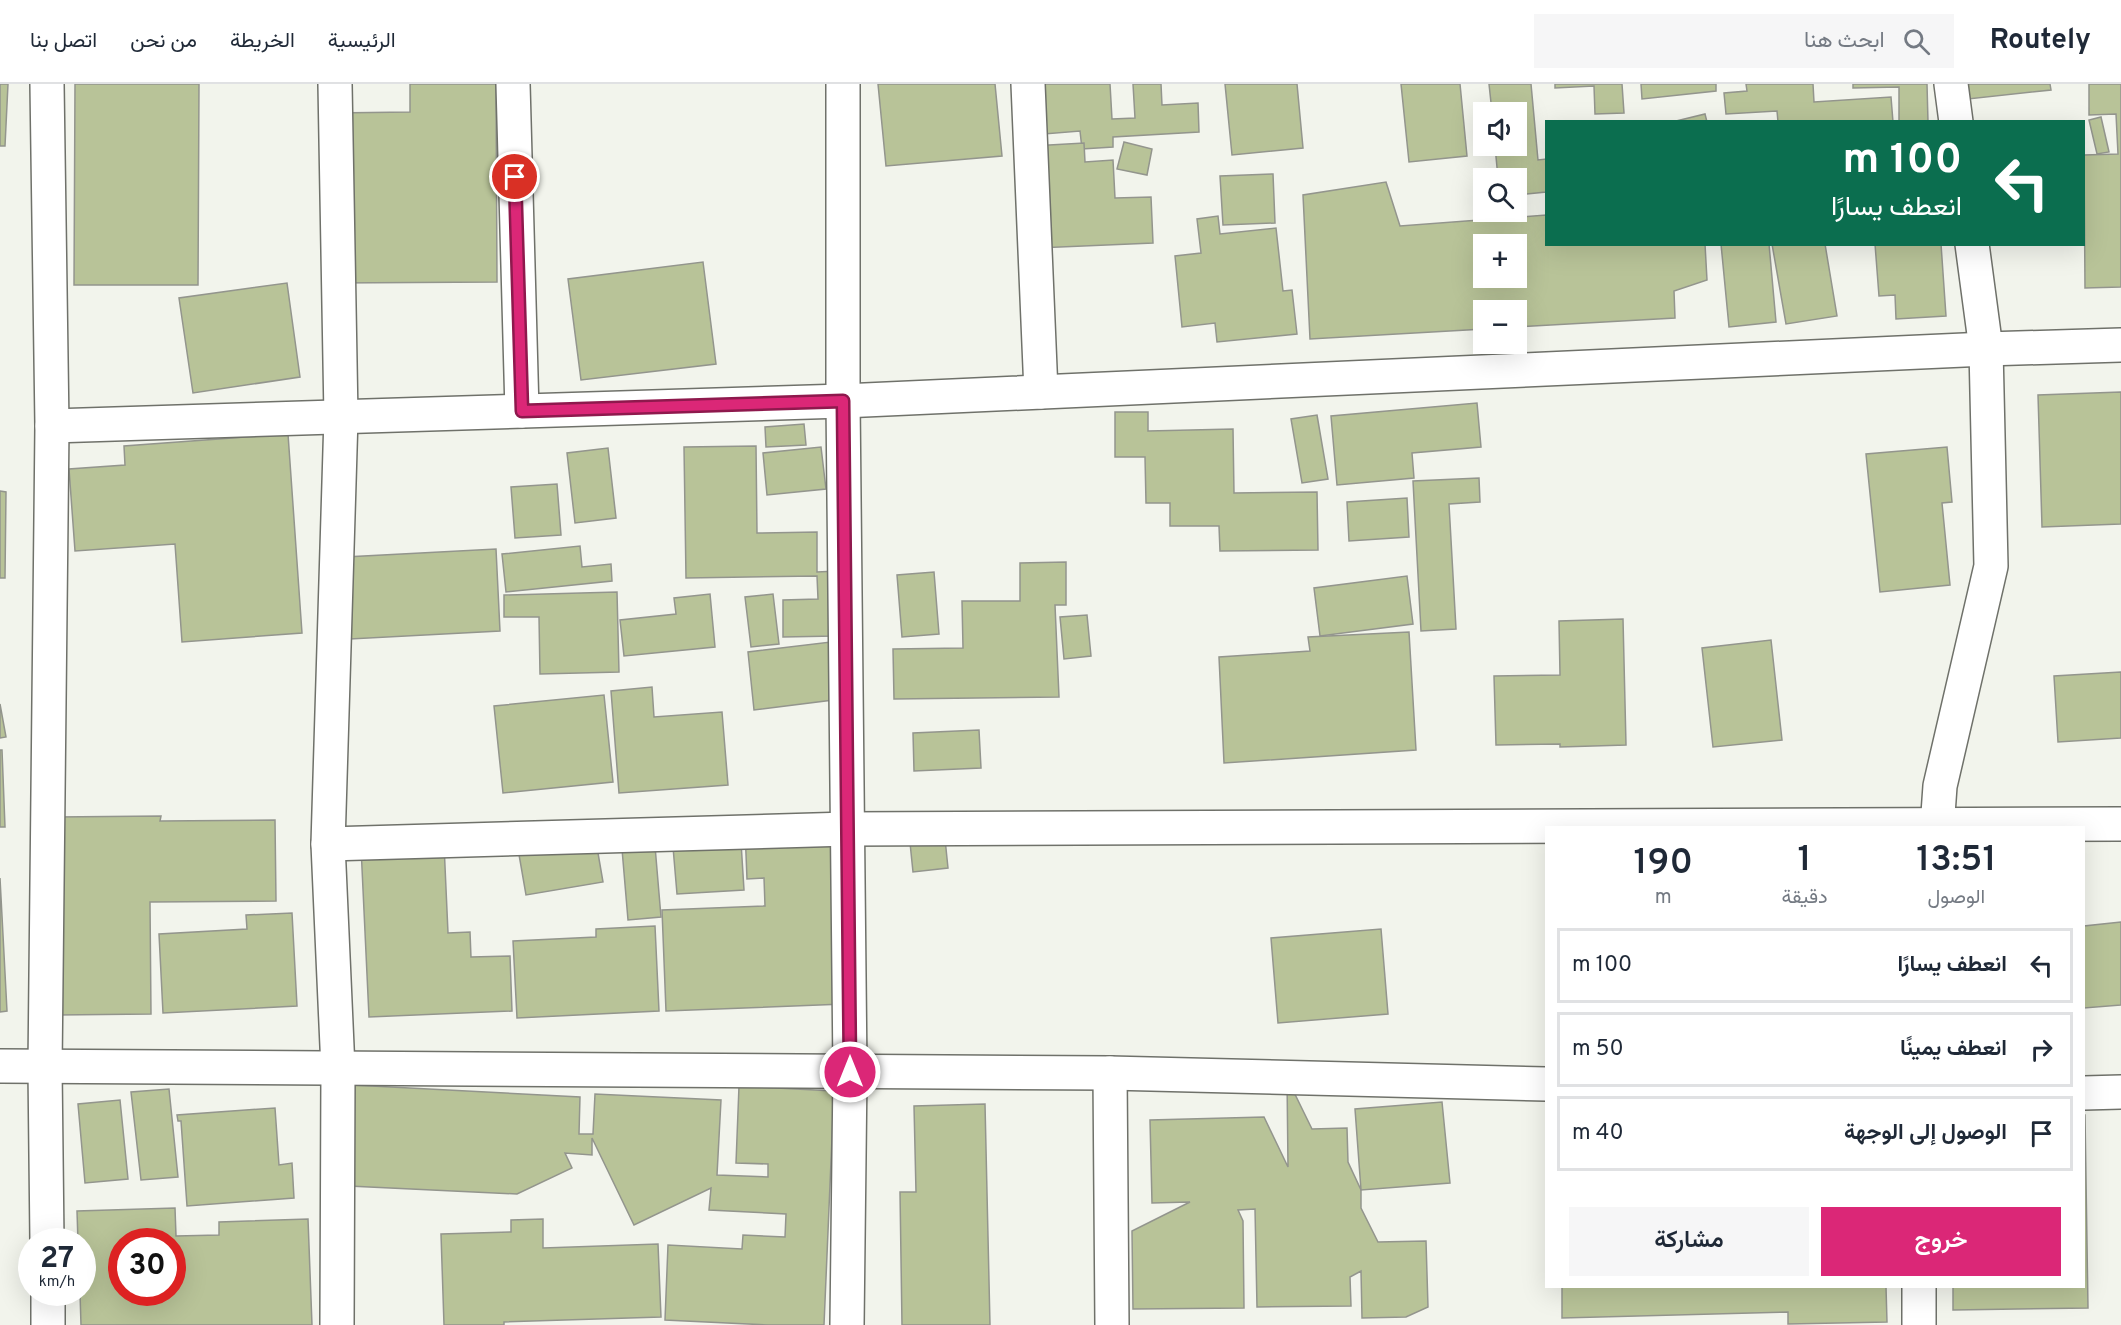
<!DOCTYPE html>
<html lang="ar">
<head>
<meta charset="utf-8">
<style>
	:root { --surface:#fff; --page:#f6f6f7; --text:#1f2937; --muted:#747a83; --line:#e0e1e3; --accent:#db2777 }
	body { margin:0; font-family:Overpass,Vazirmatn,sans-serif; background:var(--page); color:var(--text); direction:rtl; height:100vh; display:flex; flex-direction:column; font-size:22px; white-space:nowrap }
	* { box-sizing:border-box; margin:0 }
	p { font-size:20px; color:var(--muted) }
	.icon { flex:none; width:33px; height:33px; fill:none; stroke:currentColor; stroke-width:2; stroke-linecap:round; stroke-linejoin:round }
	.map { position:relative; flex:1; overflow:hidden; direction:ltr }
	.drawer { position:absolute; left:1545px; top:742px; width:540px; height:462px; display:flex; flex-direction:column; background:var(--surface); border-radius:0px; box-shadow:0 6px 24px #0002; direction:rtl }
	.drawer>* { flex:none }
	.hud { position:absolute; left:1545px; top:36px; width:540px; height:126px; border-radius:0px; box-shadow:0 6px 24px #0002; direction:rtl; background:#0b6e4f; color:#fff; overflow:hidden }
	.fabs { position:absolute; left:1473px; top:18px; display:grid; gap:12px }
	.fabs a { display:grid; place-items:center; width:54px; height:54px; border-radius:0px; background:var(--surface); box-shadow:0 6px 24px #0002; font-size:30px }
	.speed { position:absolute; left:18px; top:1144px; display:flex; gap:12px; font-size:30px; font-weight:700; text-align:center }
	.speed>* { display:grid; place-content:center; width:78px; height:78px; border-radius:50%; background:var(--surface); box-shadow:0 6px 24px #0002; line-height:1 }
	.speed small { font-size:15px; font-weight:400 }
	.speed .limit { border:9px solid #d22; background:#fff; color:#111 }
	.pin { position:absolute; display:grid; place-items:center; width:51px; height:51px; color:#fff; margin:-26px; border:3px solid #fff; border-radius:50%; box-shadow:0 2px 6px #0007 }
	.me { position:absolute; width:66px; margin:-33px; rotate:0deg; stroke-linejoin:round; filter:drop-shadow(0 0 4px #0008) }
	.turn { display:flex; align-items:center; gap:21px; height:126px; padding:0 24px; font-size:27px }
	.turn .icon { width:78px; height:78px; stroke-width:2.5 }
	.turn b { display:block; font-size:42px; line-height:51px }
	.eta { display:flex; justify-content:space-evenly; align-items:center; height:102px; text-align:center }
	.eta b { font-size:36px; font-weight:600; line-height:42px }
	.cta { display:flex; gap:12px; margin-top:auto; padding:12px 24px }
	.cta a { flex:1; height:69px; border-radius:0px; background:var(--accent); color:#fff; font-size:24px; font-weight:600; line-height:69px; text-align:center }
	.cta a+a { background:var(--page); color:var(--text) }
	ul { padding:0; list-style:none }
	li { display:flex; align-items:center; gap:18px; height:75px; margin:0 12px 9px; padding:0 12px; border:3px solid var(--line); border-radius:0px }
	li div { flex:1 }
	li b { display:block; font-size:22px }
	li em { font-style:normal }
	header { display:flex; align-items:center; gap:36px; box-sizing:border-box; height:84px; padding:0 30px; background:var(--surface); border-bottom:2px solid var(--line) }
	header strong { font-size:28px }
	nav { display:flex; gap:33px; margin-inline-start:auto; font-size:21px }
	.search { width:420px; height:54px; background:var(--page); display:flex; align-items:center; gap:15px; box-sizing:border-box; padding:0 21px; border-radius:0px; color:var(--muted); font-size:22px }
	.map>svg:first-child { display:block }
	.building { fill:#b8c398; stroke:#93958d; stroke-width:1.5; fill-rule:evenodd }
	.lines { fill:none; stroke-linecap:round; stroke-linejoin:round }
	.minor-casing { stroke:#6f716a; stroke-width:36 }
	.minor { stroke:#fff; stroke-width:33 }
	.route-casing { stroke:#8e194d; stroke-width:15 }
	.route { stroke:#db2777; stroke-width:10 }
</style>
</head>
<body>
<header>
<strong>Routely</strong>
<div class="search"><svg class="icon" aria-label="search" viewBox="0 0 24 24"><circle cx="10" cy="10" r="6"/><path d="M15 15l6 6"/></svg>ابحث هنا</div>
<nav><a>الرئيسية</a><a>الخريطة</a><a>من نحن</a><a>اتصل بنا</a></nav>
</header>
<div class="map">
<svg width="2121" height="1241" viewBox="0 0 2121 1241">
	<rect width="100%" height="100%" fill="#f2f4ec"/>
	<g class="building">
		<path d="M 0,0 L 8,0 L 5,62 L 0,62 Z"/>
		<path d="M 75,0 L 199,0 L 198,201 L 74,201 Z"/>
		<path d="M 410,0 L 496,0 L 497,198 L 332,199 L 332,29 L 410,28 Z"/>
		<path d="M 878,0 L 995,0 L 1002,72 L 886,82 Z"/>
		<path d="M 1037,0 L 1110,0 L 1112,35 L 1135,34 L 1133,0 L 1161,0 L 1162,21 L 1198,19 L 1199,48 L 1113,53 L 1113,63 L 1082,65 L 1080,47 L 1044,50 Z"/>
		<path d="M 1225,0 L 1297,0 L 1303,64 L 1232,71 Z"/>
		<path d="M 1401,0 L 1460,0 L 1467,72 L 1409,78 Z"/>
		<path d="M 1489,0 L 1531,0 L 1538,76 L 1546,75 L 1546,108 L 1516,111 L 1516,94 L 1498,94 L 1495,62 L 1516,62 L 1516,28 L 1492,28 Z"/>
		<path d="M 1555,0 L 1622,0 L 1624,29 L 1595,30 L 1594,2 L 1555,4 Z"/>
		<path d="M 1641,0 L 1716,0 L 1716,7 L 1642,15 Z"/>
		<path d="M 1746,0 L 1813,0 L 1814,18 L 1891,13 L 1893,38 L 1778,38 L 1777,27 L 1726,30 L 1724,9 L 1747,7 Z"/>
		<path d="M 1853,0 L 1927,0 L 1928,38 L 1899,38 L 1899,3 L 1853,4 Z"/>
		<path d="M 1967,0 L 2050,0 L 2051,6 L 1968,15 Z"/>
		<path d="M 2089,0 L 2121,0 L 2121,203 L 2085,204 L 2084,71 L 2118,70 L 2116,30 L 2089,31 Z"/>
		<path d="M 1705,30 L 1707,38 L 1672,38 Z"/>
		<path d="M 2101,33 L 2109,68 L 2097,70 L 2089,36 Z"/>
		<path d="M 1124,58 L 1152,65 L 1147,91 L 1117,85 Z"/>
		<path d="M 1084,59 L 1085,78 L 1113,76 L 1115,114 L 1151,113 L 1153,159 L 1037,164 L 1032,62 Z"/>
		<path d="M 1273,90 L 1275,139 L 1223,141 L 1220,92 Z"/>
		<path d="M 1386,98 L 1400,142 L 1546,131 L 1546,160 L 1705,160 L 1707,196 L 1674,207 L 1675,234 L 1516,243 L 1516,226 L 1484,226 L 1484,245 L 1310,255 L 1303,111 ZM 1484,160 L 1516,160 L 1516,194 L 1484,194 Z"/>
		<path d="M 1218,132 L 1220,150 L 1276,144 L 1283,207 L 1292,206 L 1297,250 L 1217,258 L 1215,239 L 1182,243 L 1175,172 L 1201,169 L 1197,135 Z"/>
		<path d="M 1721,160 L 1769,160 L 1776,238 L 1729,243 Z"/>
		<path d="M 1772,160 L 1825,160 L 1837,232 L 1786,240 Z"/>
		<path d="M 1875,160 L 1941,160 L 1946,232 L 1896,235 L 1895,211 L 1879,212 Z"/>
		<path d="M 703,178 L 716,280 L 581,296 L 568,195 Z"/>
		<path d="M 287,199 L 300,293 L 193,309 L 179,214 Z"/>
		<path d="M 2121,308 L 2121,440 L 2042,443 L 2038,311 Z"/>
		<path d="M 1477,319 L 1481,363 L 1412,369 L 1414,394 L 1337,401 L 1331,332 Z"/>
		<path d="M 1115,328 L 1148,328 L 1148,347 L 1233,345 L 1234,409 L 1317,408 L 1318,466 L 1220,467 L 1219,442 L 1170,442 L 1170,419 L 1146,419 L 1145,373 L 1115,373 Z"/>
		<path d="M 1317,331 L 1328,395 L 1302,399 L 1291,335 Z"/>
		<path d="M 804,340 L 806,361 L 766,363 L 765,343 Z"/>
		<path d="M 288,350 L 302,549 L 182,558 L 175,460 L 75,467 L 69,385 L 125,381 L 124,362 Z"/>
		<path d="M 756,362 L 757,449 L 817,448 L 817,488 L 837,487 L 835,552 L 783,553 L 783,516 L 818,515 L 817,492 L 686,494 L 684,363 Z"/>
		<path d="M 821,363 L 826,405 L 767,411 L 763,369 Z"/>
		<path d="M 1947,363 L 1952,418 L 1942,419 L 1950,501 L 1880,508 L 1866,370 Z"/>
		<path d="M 608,364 L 616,434 L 575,439 L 567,369 Z"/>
		<path d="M 1479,394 L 1480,418 L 1449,420 L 1456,545 L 1421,547 L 1413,397 Z"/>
		<path d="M 557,400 L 561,451 L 515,454 L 511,403 Z"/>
		<path d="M 0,407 L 6,408 L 5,494 L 0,494 Z"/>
		<path d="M 1407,414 L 1409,453 L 1349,457 L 1347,418 Z"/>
		<path d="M 580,462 L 582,483 L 611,480 L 612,497 L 506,508 L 502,470 Z"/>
		<path d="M 496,465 L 500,547 L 350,555 L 345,473 Z"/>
		<path d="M 1066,478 L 1066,521 L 1055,521 L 1059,613 L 894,615 L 893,565 L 963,564 L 962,517 L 1020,517 L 1020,479 Z"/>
		<path d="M 934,488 L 939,550 L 902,553 L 897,491 Z"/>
		<path d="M 1407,492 L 1413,540 L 1320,552 L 1314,504 Z"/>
		<path d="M 617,508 L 619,588 L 540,590 L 539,533 L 504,533 L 504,511 Z"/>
		<path d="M 710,510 L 715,563 L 624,572 L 620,536 L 676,530 L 674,514 Z"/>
		<path d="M 773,510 L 779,560 L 751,563 L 745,513 Z"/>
		<path d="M 1087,531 L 1091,572 L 1064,575 L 1060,533 Z"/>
		<path d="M 1623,535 L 1626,661 L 1560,663 L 1560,660 L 1496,661 L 1494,592 L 1560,591 L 1559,537 Z"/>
		<path d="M 1409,548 L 1416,666 L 1224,679 L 1219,573 L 1310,567 L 1308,553 Z"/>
		<path d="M 1771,556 L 1782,656 L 1713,663 L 1702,564 Z"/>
		<path d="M 839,557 L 841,615 L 754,626 L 748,568 Z"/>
		<path d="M 2121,588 L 2121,654 L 2058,658 L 2054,592 Z"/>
		<path d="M 652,603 L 654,633 L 722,628 L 728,701 L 619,709 L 611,607 Z"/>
		<path d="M 604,611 L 613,698 L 503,709 L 494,622 Z"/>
		<path d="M 0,620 L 6,653 L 0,654 Z"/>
		<path d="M 979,646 L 981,684 L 914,687 L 913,649 Z"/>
		<path d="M 0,666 L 2,666 L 5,743 L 0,743 Z"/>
		<path d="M 161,732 L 160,737 L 275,736 L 276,817 L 150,818 L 151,930 L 57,931 L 55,733 Z"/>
		<path d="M 836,741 L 844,920 L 666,927 L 662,826 L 765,822 L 764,794 L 747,795 L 745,745 Z"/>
		<path d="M 944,745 L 948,784 L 913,788 L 909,749 Z"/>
		<path d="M 594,746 L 603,798 L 526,811 L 517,759 Z"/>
		<path d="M 741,758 L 744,806 L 677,810 L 673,763 Z"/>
		<path d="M 444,760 L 448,849 L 470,848 L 471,873 L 510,872 L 512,927 L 369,933 L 361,763 Z"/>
		<path d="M 655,762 L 661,833 L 628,836 L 622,765 Z"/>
		<path d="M 0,794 L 7,927 L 0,928 Z"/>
		<path d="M 292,829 L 297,922 L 163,929 L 159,850 L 247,845 L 246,831 Z"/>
		<path d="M 2121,838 L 2121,921 L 2084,924 L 2084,842 Z"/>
		<path d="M 655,842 L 659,927 L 517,934 L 513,857 L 596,853 L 596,845 Z"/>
		<path d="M 1381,845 L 1388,930 L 1278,939 L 1271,854 Z"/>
		<path d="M 1287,994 L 1312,1045 L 1347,1044 L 1348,1078 L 1361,1106 L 1361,1124 L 1378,1158 L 1426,1157 L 1428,1223 L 1406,1233 L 1362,1234 L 1361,1187 L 1350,1193 L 1351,1222 L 1257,1223 L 1255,1125 L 1238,1126 L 1243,1137 L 1244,1224 L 1133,1225 L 1132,1147 L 1190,1118 L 1152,1119 L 1150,1036 L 1264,1033 L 1288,1083 Z"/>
		<path d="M 333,1000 L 580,1013 L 579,1050 L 593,1050 L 595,1010 L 721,1016 L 717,1091 L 768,1093 L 768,1080 L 736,1079 L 739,1002 L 834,1007 L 824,1241 L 768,1241 L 665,1236 L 668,1161 L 742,1165 L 743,1151 L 785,1153 L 786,1130 L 709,1126 L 711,1104 L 634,1141 L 592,1054 L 592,1071 L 565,1069 L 572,1084 L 517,1110 L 328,1101 Z"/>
		<path d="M 169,1005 L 178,1093 L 141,1096 L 131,1008 Z"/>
		<path d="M 120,1016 L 128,1095 L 85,1099 L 78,1020 Z"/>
		<path d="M 1442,1018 L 1450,1099 L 1361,1106 L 1355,1025 Z"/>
		<path d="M 985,1020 L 990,1241 L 902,1241 L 900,1108 L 916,1108 L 914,1022 Z"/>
		<path d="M 275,1024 L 279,1081 L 292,1079 L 294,1114 L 187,1122 L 181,1037 L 178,1037 L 177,1031 Z"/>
		<path d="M 2084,1031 L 2085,1031 L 2088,1224 L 1953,1226 L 1953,1203 L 2084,1203 Z"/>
		<path d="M 175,1124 L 176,1152 L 219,1151 L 219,1138 L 308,1135 L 312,1241 L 81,1241 L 80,1209 L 82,1209 L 82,1158 L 78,1158 L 77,1127 ZM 122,1158 L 172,1158 L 172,1209 L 122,1209 Z"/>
		<path d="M 543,1135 L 543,1164 L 658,1160 L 661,1233 L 504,1238 L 504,1241 L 444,1241 L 441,1150 L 511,1148 L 511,1136 Z"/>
		<path d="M 1562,1203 L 1886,1203 L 1887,1238 L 1788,1240 L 1788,1228 L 1562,1234 Z"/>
	</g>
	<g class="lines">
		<defs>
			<g id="minor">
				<path d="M 47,0 L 52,342 L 45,984 L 47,1158"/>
				<path d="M 335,0 L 341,333 L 328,760 L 338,985 L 337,1241"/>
				<path d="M 513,0 L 522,327"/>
				<path d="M 843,0 L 843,317 L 850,988 L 847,1241"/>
				<path d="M 1028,0 L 1041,308"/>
				<path d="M 1951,0 L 1956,38"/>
				<path d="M 52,342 L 843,317 L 1986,265 L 2121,261"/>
				<path d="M 1937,744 L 1940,702 L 1991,482 L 1986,265 L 1972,160"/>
				<path d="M 328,760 L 848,745 L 2121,740"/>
				<path d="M 0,982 L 1110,989 L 1546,1000"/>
				<path d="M 1110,989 L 1112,1241"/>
				<path d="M 2084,1009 L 2121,1008"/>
				<path d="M 1919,1203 L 1919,1241"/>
				<path d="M 48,1209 L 48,1241"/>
			</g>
		</defs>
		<use href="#minor" class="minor-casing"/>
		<use href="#minor" class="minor"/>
	</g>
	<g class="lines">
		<defs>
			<path id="route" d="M 515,93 L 522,327 L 843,317 L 850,988"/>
		</defs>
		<use href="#route" class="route-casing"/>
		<use href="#route" class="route"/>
	</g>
</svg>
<div class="fabs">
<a><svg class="icon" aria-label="sound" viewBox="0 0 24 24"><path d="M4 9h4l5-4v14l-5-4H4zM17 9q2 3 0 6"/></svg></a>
<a><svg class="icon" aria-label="search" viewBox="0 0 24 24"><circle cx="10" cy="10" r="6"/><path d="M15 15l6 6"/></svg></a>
<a>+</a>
<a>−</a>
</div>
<div class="speed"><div>27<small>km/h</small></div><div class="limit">30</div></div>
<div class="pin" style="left:515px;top:93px;background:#d93025"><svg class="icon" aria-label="arrive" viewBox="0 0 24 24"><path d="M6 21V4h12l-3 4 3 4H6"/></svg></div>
<svg class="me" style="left:850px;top:988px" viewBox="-20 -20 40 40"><circle r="17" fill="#db2777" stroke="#fff" stroke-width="3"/><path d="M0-11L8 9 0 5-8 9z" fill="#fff"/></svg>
<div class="hud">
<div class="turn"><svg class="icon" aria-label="left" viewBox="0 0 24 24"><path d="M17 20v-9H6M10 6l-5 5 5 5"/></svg><div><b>100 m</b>انعطف يسارًا</div></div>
</div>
<section class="drawer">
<div class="eta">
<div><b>13:51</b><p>الوصول</p></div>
<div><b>1</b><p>دقيقة</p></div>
<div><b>190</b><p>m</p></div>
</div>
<ul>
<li><svg class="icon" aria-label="left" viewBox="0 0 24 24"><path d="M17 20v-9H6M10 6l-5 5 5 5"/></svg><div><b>انعطف يسارًا</b></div><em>100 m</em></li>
<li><svg class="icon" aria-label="right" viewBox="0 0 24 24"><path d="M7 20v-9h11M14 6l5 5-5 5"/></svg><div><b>انعطف يمينًا</b></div><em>50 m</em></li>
<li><svg class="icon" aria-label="arrive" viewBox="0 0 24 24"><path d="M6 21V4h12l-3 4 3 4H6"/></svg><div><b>الوصول إلى الوجهة</b></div><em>40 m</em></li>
</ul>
<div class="cta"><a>خروج</a><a>مشاركة</a></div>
</section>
</div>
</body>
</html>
